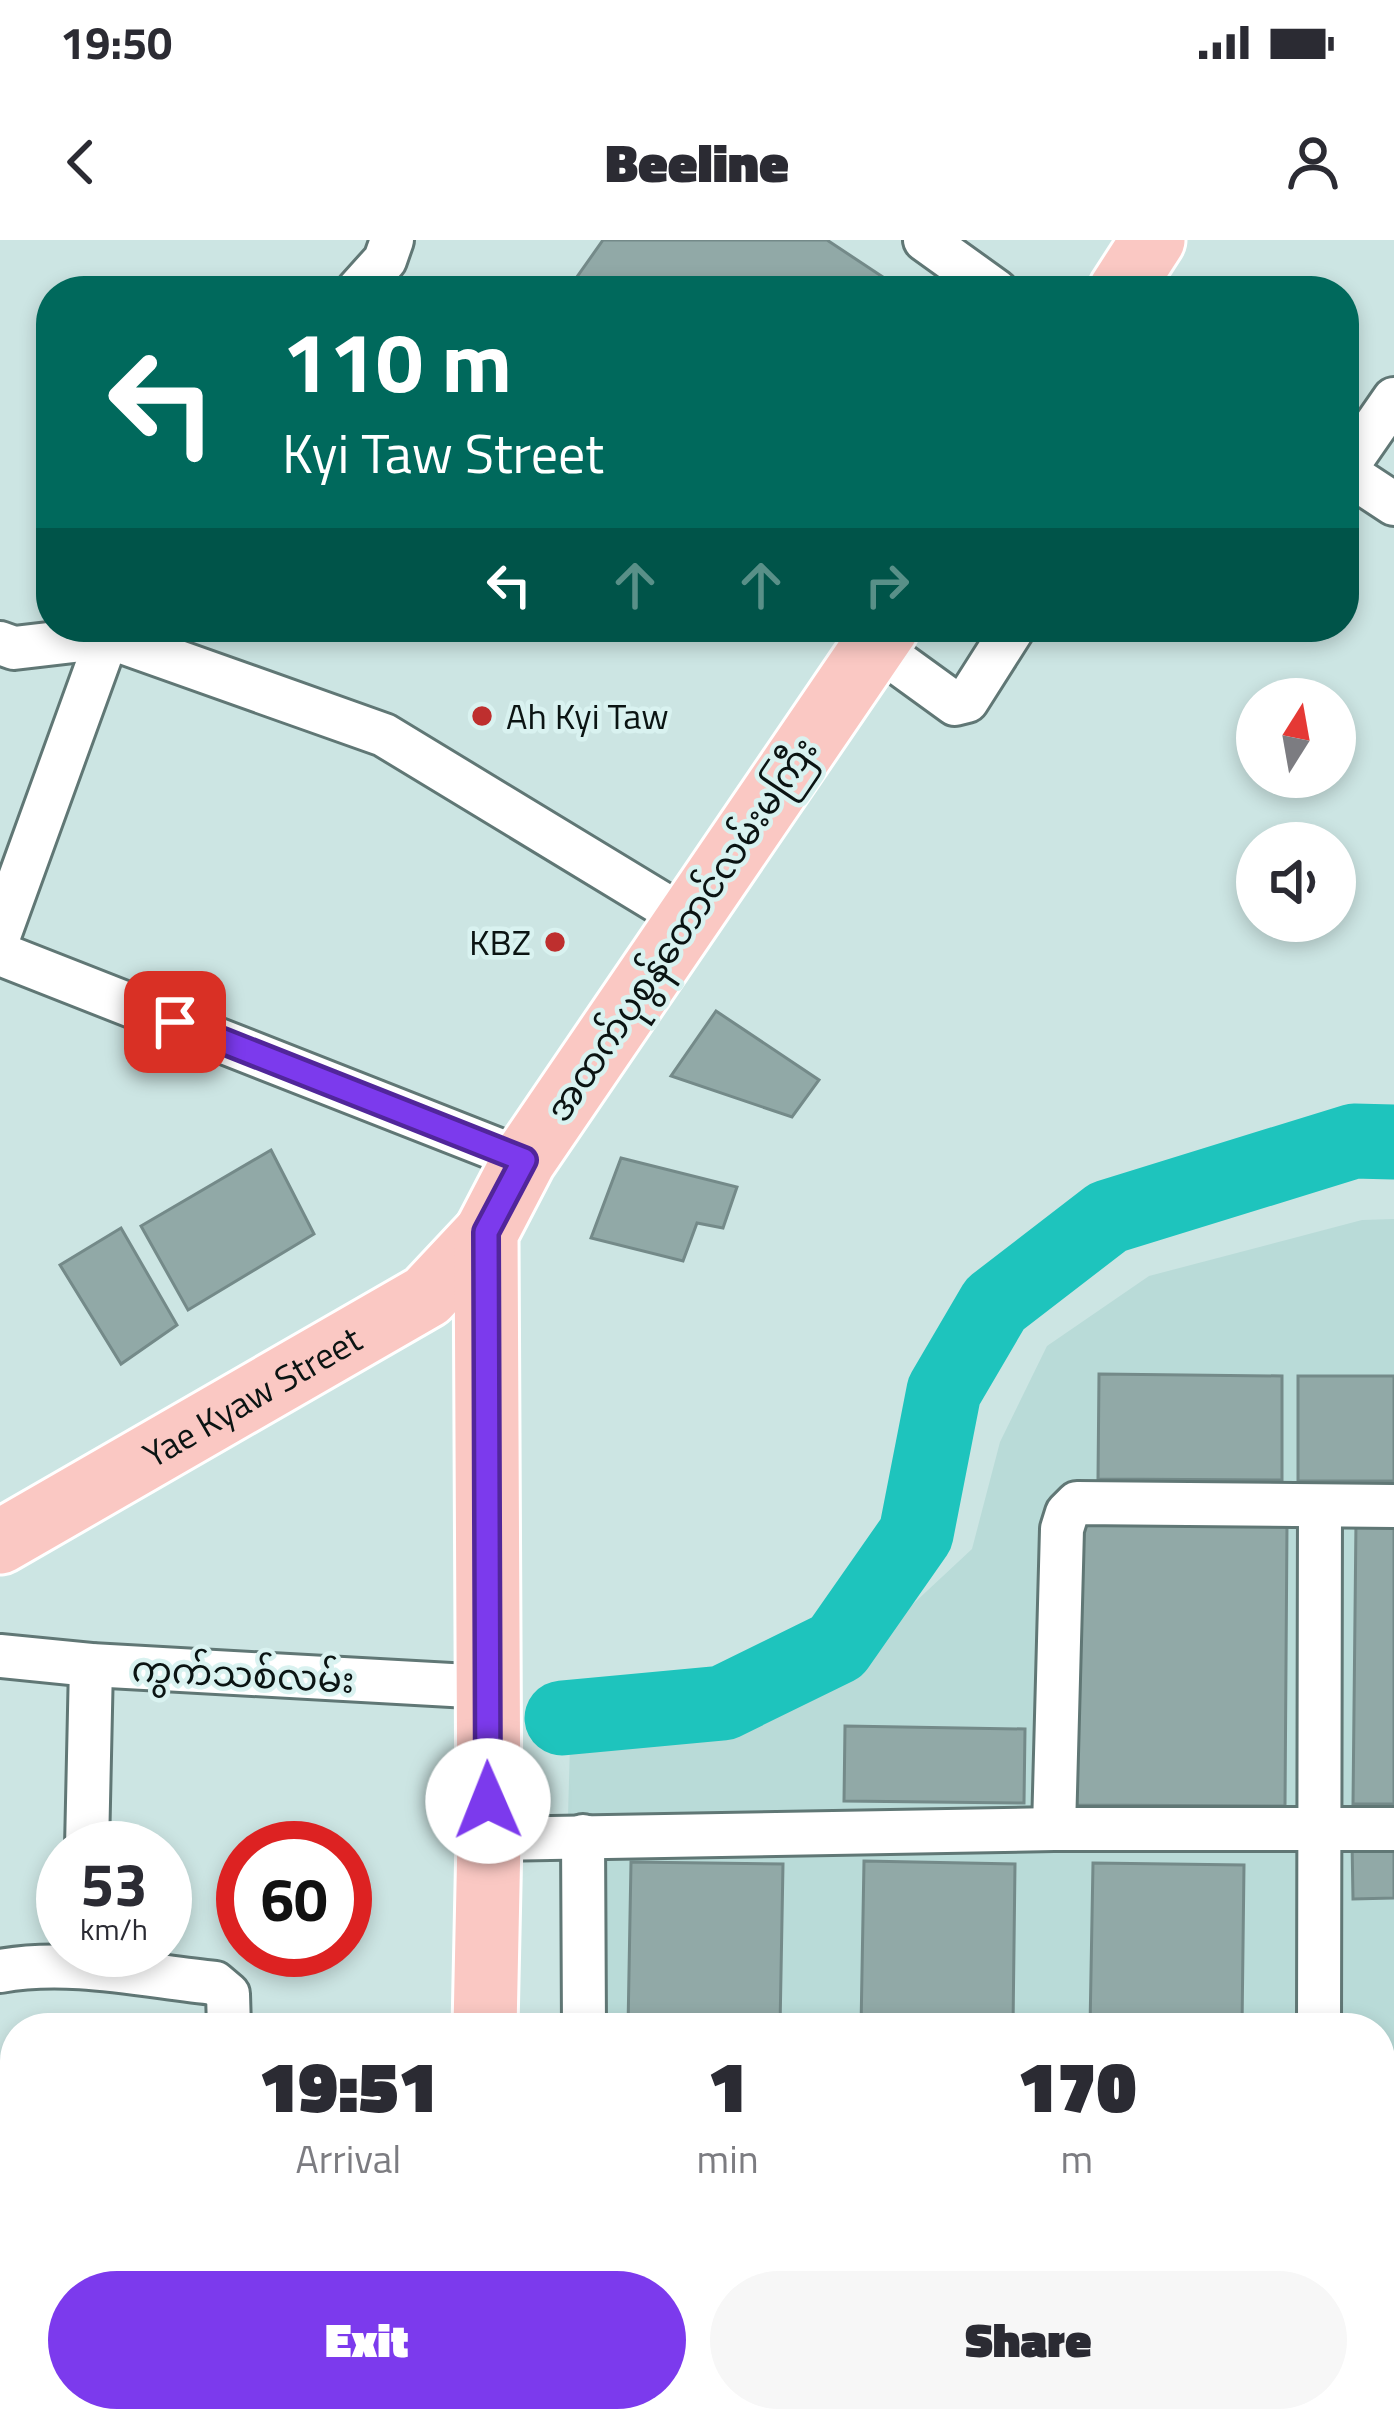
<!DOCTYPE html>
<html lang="en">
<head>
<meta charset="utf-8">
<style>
	:root { --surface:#fff; --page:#f7f7f7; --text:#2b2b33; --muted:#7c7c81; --accent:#7c3aed }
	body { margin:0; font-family:"Titillium Web","Noto Sans Myanmar",sans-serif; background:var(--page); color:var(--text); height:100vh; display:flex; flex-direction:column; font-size:45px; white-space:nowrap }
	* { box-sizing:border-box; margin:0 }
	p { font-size:39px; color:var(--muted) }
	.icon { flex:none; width:66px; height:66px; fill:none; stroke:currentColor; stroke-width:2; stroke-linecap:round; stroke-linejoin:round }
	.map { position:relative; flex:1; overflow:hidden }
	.panel { position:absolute; left:0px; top:1773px; width:1395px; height:420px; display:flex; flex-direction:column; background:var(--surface); border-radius:48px 48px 0 0; box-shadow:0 6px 18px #0003 }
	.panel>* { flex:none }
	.guide { position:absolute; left:36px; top:36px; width:1323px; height:366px; border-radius:48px; box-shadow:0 6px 18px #0003; background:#00695c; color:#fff; overflow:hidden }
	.needle { width:78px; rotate:11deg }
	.fabs { position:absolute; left:1236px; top:438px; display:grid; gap:24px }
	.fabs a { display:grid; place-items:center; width:120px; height:120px; border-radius:50%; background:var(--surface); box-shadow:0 6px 18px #0003; font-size:60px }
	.speed { position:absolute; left:36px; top:1581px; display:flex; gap:24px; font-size:60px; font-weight:700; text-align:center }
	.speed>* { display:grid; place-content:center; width:156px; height:156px; border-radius:50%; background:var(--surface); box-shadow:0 6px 18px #0003; line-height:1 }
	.speed small { font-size:30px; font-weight:400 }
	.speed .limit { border:18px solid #d22; background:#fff; color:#111 }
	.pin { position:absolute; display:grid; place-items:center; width:102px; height:102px; color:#fff; margin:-51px; border-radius:24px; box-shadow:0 6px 18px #0006 }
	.me { position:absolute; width:132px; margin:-66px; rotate:359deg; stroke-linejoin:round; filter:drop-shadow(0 0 9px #0008) }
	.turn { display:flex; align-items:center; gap:42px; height:252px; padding:0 48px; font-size:54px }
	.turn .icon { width:156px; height:156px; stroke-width:2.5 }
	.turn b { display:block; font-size:84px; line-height:102px }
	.lanes { display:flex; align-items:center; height:114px; padding:0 48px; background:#0003; justify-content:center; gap:60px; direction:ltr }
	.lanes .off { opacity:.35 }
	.eta { display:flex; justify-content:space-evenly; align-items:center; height:204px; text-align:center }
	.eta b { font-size:72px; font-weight:800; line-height:84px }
	.primary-button { display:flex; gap:24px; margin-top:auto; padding:24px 48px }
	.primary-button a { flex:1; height:138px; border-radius:72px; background:var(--accent); color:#fff; font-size:48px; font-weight:800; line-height:138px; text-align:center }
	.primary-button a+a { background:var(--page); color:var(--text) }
	.status { display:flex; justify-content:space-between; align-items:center; height:84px; padding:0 60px; background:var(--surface); direction:ltr }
	.status svg { height:33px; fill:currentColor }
	header { display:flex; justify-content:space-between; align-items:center; height:156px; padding:0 48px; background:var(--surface); font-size:54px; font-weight:800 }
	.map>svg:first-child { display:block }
	.built { fill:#b9dbd8 }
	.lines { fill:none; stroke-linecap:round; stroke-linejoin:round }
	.river { stroke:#1ec4bd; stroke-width:75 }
	.building { fill:#91a9a7; stroke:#748a89; stroke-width:3 }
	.minor-casing { stroke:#607775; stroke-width:48 }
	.primary-casing { stroke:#fff; stroke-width:69 }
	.minor { stroke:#fff; stroke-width:42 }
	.primary { stroke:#fac8c3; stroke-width:63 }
	.route-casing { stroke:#51269a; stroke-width:30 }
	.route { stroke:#7c3aed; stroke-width:21 }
	.poi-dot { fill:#be2f2e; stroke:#d9f2f0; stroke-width:4.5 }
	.labels { text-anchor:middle; stroke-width:9; stroke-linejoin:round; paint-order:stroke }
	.poi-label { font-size:36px; fill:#0b1413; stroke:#d9f2f0; text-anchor:start }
	.street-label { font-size:36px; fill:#0b1413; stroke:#d9f2f0 }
</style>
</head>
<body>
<div class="status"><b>19:50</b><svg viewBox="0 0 49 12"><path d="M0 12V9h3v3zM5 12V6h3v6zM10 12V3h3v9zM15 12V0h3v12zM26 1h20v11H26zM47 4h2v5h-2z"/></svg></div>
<header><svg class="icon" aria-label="back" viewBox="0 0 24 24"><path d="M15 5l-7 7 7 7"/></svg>Beeline<svg class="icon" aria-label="person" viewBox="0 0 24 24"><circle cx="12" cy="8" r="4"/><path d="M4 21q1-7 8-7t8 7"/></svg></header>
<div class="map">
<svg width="1394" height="2193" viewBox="0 0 1394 2193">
	<rect width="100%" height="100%" fill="#cce5e3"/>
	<path class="built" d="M 1394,979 L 1394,1960 L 1380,1960 L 1380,1788 L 562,1788 L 570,1505 L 735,1495 L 854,1419 L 972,1309 L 1000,1202 L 1047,1106 L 1149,1036 L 1362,980 Z"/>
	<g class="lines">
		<path class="river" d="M 562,1478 L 723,1463 L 837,1407 L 916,1294 L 944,1151 L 995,1064 L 1108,977 L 1354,901 L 1394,902"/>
	</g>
	<g class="building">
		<path d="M 603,0 L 827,0 L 904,51 L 567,51 Z"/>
		<path d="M 716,771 L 819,840 L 792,877 L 671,836 Z"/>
		<path d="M 271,910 L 314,994 L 188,1070 L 141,986 Z"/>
		<path d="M 621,918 L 737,947 L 723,988 L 697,983 L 683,1021 L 591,998 Z"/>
		<path d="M 121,988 L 177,1085 L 121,1124 L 60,1025 Z"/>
		<path d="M 1099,1134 L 1282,1136 L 1282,1240 L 1098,1239 Z"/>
		<rect x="1298" y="1136" width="96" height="105"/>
		<path d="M 1356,1281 L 1394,1281 L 1394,1564 L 1353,1564 Z"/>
		<path d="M 1079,1282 L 1287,1284 L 1285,1566 L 1076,1565 Z"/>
		<path d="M 845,1486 L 1025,1489 L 1024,1563 L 844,1561 Z"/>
		<path d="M 1352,1600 L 1394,1600 L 1394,1658 L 1353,1659 Z"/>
		<path d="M 864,1621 L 1015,1624 L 1013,1788 L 861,1788 Z"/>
		<path d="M 631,1622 L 783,1624 L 780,1788 L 628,1788 Z"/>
		<path d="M 1093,1623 L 1244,1625 L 1242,1788 L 1090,1788 Z"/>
	</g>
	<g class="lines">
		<defs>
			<g id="minor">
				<path d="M 925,0 L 996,51"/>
				<path d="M 357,51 L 385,20 L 392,0"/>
				<path d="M 1344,231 L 1394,159"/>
				<path d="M 1344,231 L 1394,264"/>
				<path d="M 0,403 L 14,408 L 108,397 L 384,495 L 687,679"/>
				<path d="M 875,406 L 955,464 L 967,461 L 1014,387"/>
				<path d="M 0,693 L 111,387"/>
				<path d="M 0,714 L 524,920"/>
				<path d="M 0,1416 L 91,1425 L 487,1447"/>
				<path d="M 1054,1589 L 1062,1289 L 1067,1273 L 1077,1263 L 1394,1266"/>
				<path d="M 583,1596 L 584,1788"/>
				<path d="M 489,1599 L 1054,1589 L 1394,1589"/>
				<path d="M 87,1608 L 91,1425"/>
				<path d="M 0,1731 C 69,1718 146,1736 215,1743 L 228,1754 L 229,1788"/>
				<path d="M 1319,1788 L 1320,1266"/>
				<path d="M 1380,1960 L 1394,1960"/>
				<path d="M 833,2179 L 1165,2193"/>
				<path d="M 192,2193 L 194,2178"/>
				<path d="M 1315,2193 L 1316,2178"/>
			</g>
			<g id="primary">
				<path d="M 1120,51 L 1153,0"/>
				<path id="s1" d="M 0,1302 L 427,1056 L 486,993"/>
				<path d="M 485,1788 L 489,1599 L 486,993 L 524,920 L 887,387"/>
				<path d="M 471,2193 L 472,2178"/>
			</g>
		</defs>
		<use href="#minor" class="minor-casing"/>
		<use href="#primary" class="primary-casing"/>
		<use href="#minor" class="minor"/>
		<use href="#primary" class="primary"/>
	</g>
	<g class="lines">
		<defs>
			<path id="route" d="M 175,782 L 524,920 L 486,992 L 488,1561"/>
		</defs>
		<use href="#route" class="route-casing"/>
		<use href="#route" class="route"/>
	</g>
	<g class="poi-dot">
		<circle cx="482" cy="476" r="12"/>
		<circle cx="555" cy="702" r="12"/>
	</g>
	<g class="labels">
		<g class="poi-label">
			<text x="506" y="489">Ah Kyi Taw</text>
			<text x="531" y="715" text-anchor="end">KBZ</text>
		</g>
		<g class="street-label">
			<text transform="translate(681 689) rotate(-56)" y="13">အထက်ပုစွန်တောင်လမ်းမကြီး</text>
			<text dy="13" stroke="none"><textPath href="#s1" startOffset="291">Yae Kyaw Street</textPath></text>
			<text transform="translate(243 1434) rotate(3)" y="13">ကွက်သစ်လမ်း</text>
		</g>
	</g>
</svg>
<div class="fabs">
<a><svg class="needle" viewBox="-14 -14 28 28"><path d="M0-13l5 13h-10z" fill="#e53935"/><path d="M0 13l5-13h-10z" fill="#7c7c81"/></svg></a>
<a><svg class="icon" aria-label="sound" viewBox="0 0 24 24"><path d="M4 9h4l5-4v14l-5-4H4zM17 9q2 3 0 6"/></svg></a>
</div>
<div class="speed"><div>53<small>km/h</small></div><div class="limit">60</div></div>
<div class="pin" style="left:175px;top:782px;background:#d93025"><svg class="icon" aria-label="arrive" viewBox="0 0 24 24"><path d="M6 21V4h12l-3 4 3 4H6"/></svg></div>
<svg class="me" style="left:488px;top:1561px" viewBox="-20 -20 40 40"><circle r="19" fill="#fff"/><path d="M0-13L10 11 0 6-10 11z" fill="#7c3aed"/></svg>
<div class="guide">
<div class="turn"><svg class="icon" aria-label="left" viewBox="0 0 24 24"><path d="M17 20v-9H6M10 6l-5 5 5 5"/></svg><div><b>110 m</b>Kyi Taw Street</div></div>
<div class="lanes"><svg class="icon" aria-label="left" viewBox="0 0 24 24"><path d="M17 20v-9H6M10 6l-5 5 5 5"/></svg><svg class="icon off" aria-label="ahead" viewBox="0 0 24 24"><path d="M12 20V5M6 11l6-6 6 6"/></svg><svg class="icon off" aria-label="ahead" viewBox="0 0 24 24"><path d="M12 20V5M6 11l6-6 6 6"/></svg><svg class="icon off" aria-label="right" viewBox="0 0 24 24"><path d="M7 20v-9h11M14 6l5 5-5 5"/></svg></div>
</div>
<section class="panel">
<div class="eta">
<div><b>19:51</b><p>Arrival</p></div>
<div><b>1</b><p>min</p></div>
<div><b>170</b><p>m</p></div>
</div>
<div class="primary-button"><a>Exit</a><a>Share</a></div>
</section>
</div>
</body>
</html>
